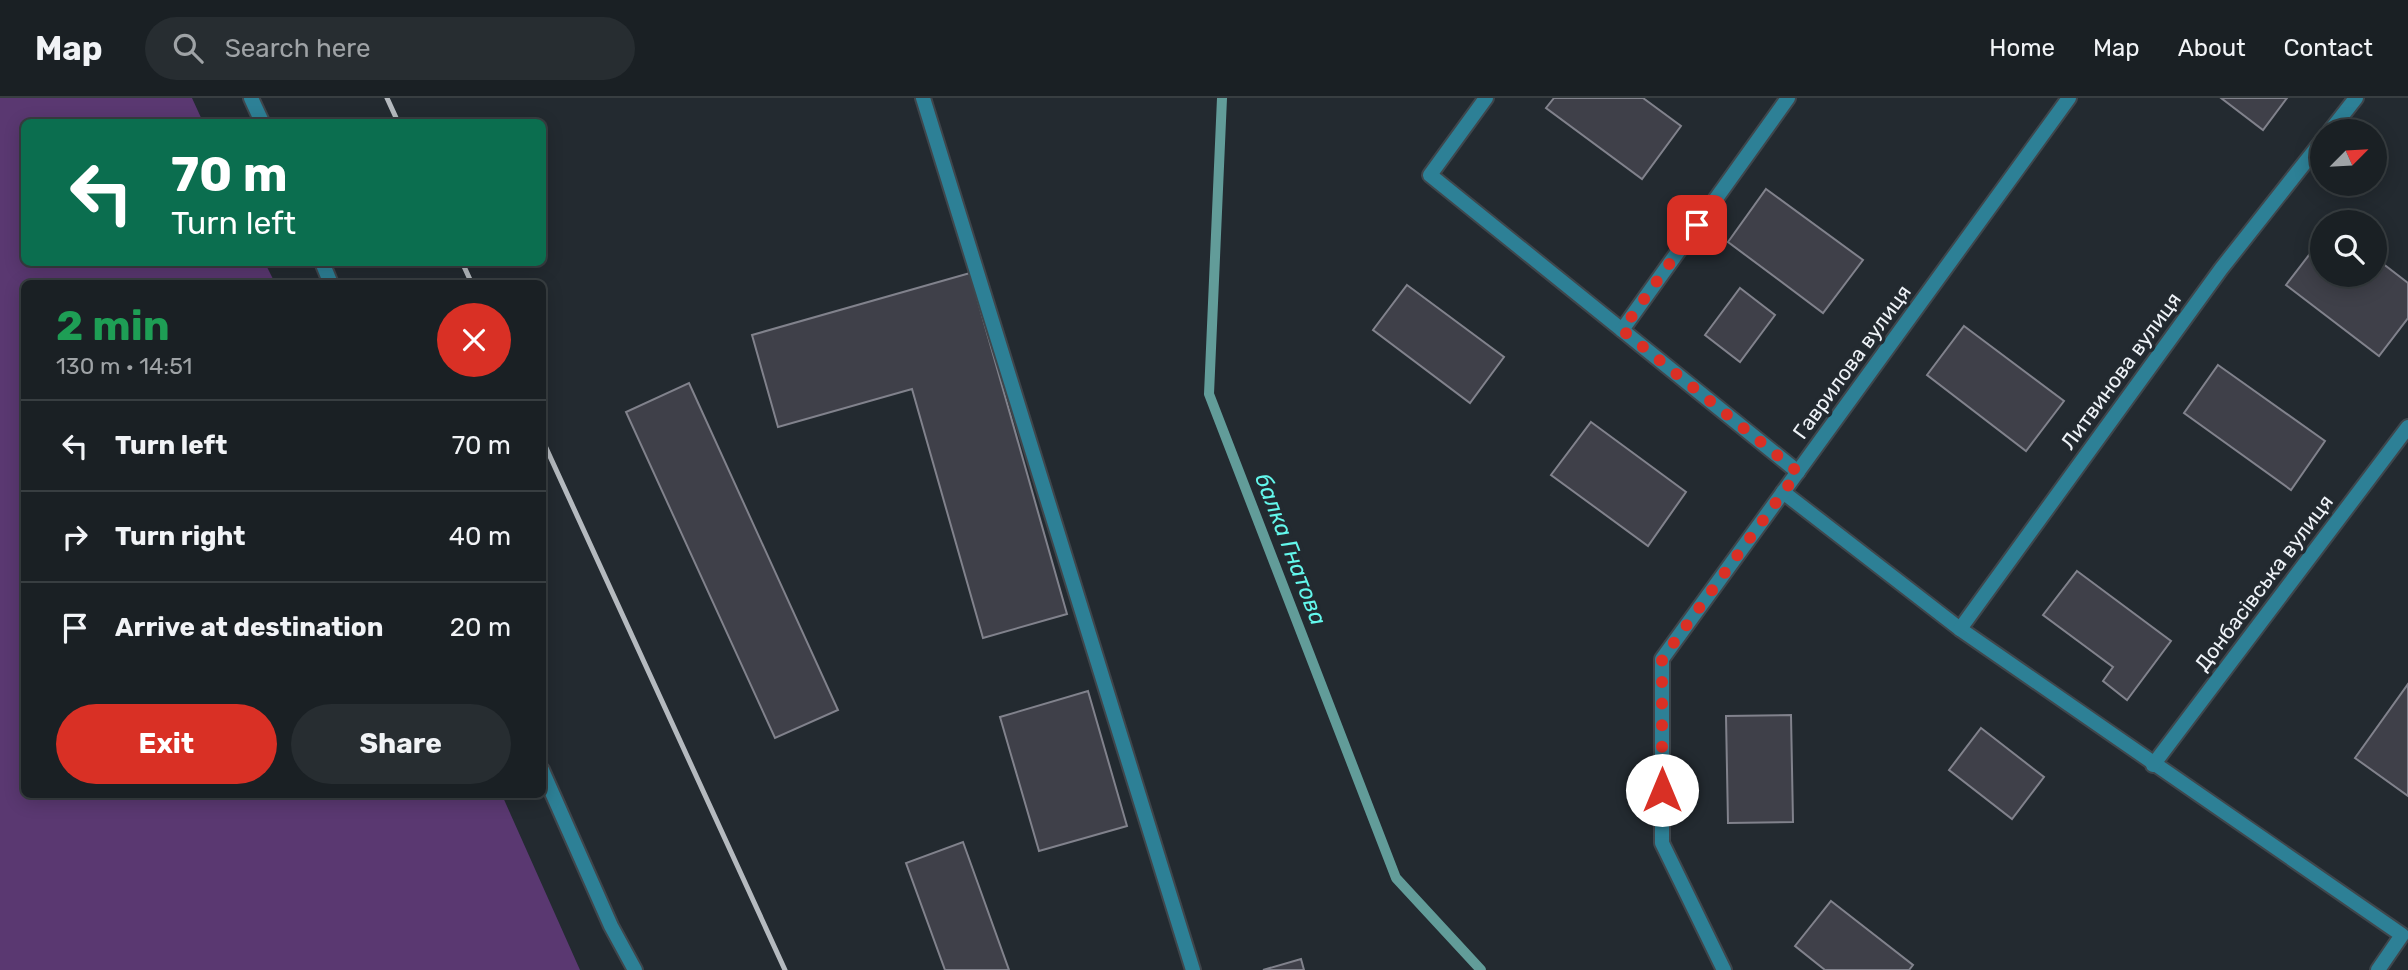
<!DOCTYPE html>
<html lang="en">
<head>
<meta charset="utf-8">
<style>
	:root { --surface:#1a2024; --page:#272d31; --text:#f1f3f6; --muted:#9fa3a6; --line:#383e41; --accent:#d93025 }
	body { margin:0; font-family:Rubik,sans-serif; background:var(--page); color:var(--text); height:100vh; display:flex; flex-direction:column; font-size:26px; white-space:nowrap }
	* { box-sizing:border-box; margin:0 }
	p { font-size:23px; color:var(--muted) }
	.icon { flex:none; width:38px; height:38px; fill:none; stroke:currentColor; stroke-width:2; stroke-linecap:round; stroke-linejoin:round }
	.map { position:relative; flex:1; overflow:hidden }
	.panel { position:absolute; left:21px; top:182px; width:525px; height:518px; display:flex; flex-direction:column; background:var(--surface); border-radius:10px; box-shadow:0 4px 18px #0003,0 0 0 2px var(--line) }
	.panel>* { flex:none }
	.guide { position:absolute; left:21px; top:21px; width:525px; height:147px; border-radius:10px; box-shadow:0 4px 18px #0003,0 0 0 2px var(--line); background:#0b6e4f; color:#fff; overflow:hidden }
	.needle { width:46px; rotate:66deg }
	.controls { position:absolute; left:2310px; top:21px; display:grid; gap:14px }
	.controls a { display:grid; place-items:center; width:77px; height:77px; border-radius:50%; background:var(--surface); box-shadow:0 4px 18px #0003,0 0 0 2px var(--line); font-size:35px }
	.pin { position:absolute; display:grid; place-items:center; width:60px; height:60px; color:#fff; margin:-30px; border-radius:14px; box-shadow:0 4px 10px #0006 }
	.me { position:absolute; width:77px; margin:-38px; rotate:0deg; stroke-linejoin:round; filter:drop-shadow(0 0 5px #0008) }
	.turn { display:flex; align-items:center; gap:24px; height:147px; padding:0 35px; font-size:32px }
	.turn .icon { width:91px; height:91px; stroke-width:2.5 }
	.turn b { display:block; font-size:49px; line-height:60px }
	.round { display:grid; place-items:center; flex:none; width:74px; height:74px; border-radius:37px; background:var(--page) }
	.headline { display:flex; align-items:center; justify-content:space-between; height:119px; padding:0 35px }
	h1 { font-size:42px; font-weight:700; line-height:52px; color:#1e9e55 }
	.cta { display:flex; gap:14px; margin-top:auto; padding:14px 35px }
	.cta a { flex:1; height:80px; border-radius:42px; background:var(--accent); color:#fff; font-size:28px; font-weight:700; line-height:80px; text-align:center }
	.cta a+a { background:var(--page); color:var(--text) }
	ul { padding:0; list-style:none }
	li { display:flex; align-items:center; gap:21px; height:91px; padding:0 35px; border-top:2px solid var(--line) }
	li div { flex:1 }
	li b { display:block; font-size:26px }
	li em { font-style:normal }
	header { display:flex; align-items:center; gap:42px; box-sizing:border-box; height:98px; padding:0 35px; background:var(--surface); border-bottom:2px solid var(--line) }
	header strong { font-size:33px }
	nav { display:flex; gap:38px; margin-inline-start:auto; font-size:24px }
	.search { width:490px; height:63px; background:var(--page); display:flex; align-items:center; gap:18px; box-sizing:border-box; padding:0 24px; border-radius:38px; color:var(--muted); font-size:26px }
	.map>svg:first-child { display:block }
	.green { fill:#5a3871 }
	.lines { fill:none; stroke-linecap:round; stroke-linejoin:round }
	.stream { stroke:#629c99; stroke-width:10 }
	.building { fill:#3f4049; stroke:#81828c; stroke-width:2 }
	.street-casing { stroke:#3f464c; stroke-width:18 }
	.street { stroke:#2d8096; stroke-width:14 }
	.rail { stroke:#b5babf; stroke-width:5 }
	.route { stroke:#d93025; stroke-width:12; stroke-dasharray:0 21.6 }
	.labels { text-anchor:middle; stroke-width:7; stroke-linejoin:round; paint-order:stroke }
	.street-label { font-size:21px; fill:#eef2f7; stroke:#232a30 }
	.water-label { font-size:23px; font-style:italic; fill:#63f7ec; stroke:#232a30 }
</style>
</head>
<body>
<header>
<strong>Map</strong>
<div class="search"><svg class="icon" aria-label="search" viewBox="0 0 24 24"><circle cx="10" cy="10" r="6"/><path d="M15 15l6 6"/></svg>Search here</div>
<nav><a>Home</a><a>Map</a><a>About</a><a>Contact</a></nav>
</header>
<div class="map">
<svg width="2408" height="872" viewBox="0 0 2408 872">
	<rect width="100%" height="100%" fill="#232a30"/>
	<path class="green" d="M 0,0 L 192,0 L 203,24 L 24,24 L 24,164 L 265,165 L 275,185 L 24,186 L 24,696 L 502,697 L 580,872 L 0,872 Z"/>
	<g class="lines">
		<path class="stream" d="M 1222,0 L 1209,296 L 1396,780 L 1481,872"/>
	</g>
	<g class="building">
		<path d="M 1554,0 L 1643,0 L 1681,28 L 1642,81 L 1546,10 Z"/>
		<path d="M 2221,0 L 2287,0 L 2263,32 Z"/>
		<path d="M 1766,91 L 1863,162 L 1823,215 L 1728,144 Z"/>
		<path d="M 2322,140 L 2322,177 L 2375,177 L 2382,165 L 2408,185 L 2408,220 L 2379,258 L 2286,187 Z"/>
		<path d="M 970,175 L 1067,516 L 983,540 L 912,291 L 778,329 L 752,237 Z"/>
		<path d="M 1407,187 L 1504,259 L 1470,305 L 1373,232 Z"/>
		<path d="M 1740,190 L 1775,217 L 1740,264 L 1705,237 Z"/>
		<path d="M 1964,228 L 2064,303 L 2026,353 L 1927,277 Z"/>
		<path d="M 2218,267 L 2325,343 L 2291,392 L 2184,315 Z"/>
		<path d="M 689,285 L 838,612 L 775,640 L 626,314 Z"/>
		<path d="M 1591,324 L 1686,394 L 1648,448 L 1551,377 Z"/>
		<path d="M 2077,473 L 2171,543 L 2127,602 L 2103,583 L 2113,569 L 2043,517 Z"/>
		<path d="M 2408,586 L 2408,698 L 2355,660 Z"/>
		<path d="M 1088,593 L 1127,728 L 1039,753 L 1000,619 Z"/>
		<path d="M 1791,617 L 1793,724 L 1728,725 L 1726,618 Z"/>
		<path d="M 1981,630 L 2044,679 L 2012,721 L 1949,672 Z"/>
		<path d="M 963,744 L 1009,872 L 945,872 L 906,765 Z"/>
		<path d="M 1831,803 L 1913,867 L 1909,872 L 1825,872 L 1795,848 Z"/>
		<path d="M 1301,861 L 1304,872 L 1263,872 Z"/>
	</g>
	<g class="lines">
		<defs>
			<g id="street">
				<path d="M 251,0 L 262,24"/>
				<path d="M 923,0 L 1193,872"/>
				<path d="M 1486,0 L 1430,77 L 1798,374"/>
				<path d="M 2330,33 L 2356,0"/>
				<path d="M 322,164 L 331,186"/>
				<path d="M 1622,232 L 1788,0"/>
				<path d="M 1783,394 L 1960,531 L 2402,837 L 2378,872"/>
				<path d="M 1960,531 L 2221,171 L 2322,43"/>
				<path d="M 2153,667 L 2408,329"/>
				<path d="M 542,672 L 611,828 L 635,872"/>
				<path d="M 1724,872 L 1662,745 L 1662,561 L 2069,0"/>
			</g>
		</defs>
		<use href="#street" class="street-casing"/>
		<use href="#street" class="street"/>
		<g class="rail">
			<path d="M 387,0 L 398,24"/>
			<path d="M 462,164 L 472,186"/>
			<path d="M 542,341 L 785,872"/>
		</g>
	</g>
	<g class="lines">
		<path class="route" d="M 1662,692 L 1662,561 L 1798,374 L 1622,232 L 1697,127"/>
	</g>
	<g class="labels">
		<g class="street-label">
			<text transform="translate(1852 264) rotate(-54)" y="7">Гаврилова вулиця</text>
			<text transform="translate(2121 273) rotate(-54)" y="7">Литвинова вулиця</text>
			<text transform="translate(2264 485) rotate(-53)" y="7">Донбасівська вулиця</text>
		</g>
		<g class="water-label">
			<text transform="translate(1291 451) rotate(69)" y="8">балка Гнатова</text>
		</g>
	</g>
</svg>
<div class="controls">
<a><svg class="needle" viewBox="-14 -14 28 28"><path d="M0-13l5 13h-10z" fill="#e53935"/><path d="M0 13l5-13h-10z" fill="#9fa3a6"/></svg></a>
<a><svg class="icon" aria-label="search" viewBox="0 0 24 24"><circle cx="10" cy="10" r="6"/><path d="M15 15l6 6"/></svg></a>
</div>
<div class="pin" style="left:1697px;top:127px;background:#d93025"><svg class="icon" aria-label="arrive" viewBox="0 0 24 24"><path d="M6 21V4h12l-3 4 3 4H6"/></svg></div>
<svg class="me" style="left:1662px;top:692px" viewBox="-20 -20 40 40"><circle r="19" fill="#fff"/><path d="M0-13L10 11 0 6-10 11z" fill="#d93025"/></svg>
<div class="guide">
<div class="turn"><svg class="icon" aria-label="left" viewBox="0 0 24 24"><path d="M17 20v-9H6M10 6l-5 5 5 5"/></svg><div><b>70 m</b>Turn left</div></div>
</div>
<section class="panel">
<div class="headline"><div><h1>2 min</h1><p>130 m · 14:51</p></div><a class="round" style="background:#d93025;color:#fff"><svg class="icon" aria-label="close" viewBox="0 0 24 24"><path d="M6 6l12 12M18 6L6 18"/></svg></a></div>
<ul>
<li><svg class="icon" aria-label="left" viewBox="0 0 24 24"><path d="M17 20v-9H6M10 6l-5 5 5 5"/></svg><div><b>Turn left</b></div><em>70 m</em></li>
<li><svg class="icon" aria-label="right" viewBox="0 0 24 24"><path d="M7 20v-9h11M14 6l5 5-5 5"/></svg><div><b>Turn right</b></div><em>40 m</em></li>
<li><svg class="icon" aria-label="arrive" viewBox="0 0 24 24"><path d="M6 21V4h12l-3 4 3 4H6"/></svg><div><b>Arrive at destination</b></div><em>20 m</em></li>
</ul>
<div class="cta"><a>Exit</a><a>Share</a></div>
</section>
</div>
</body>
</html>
